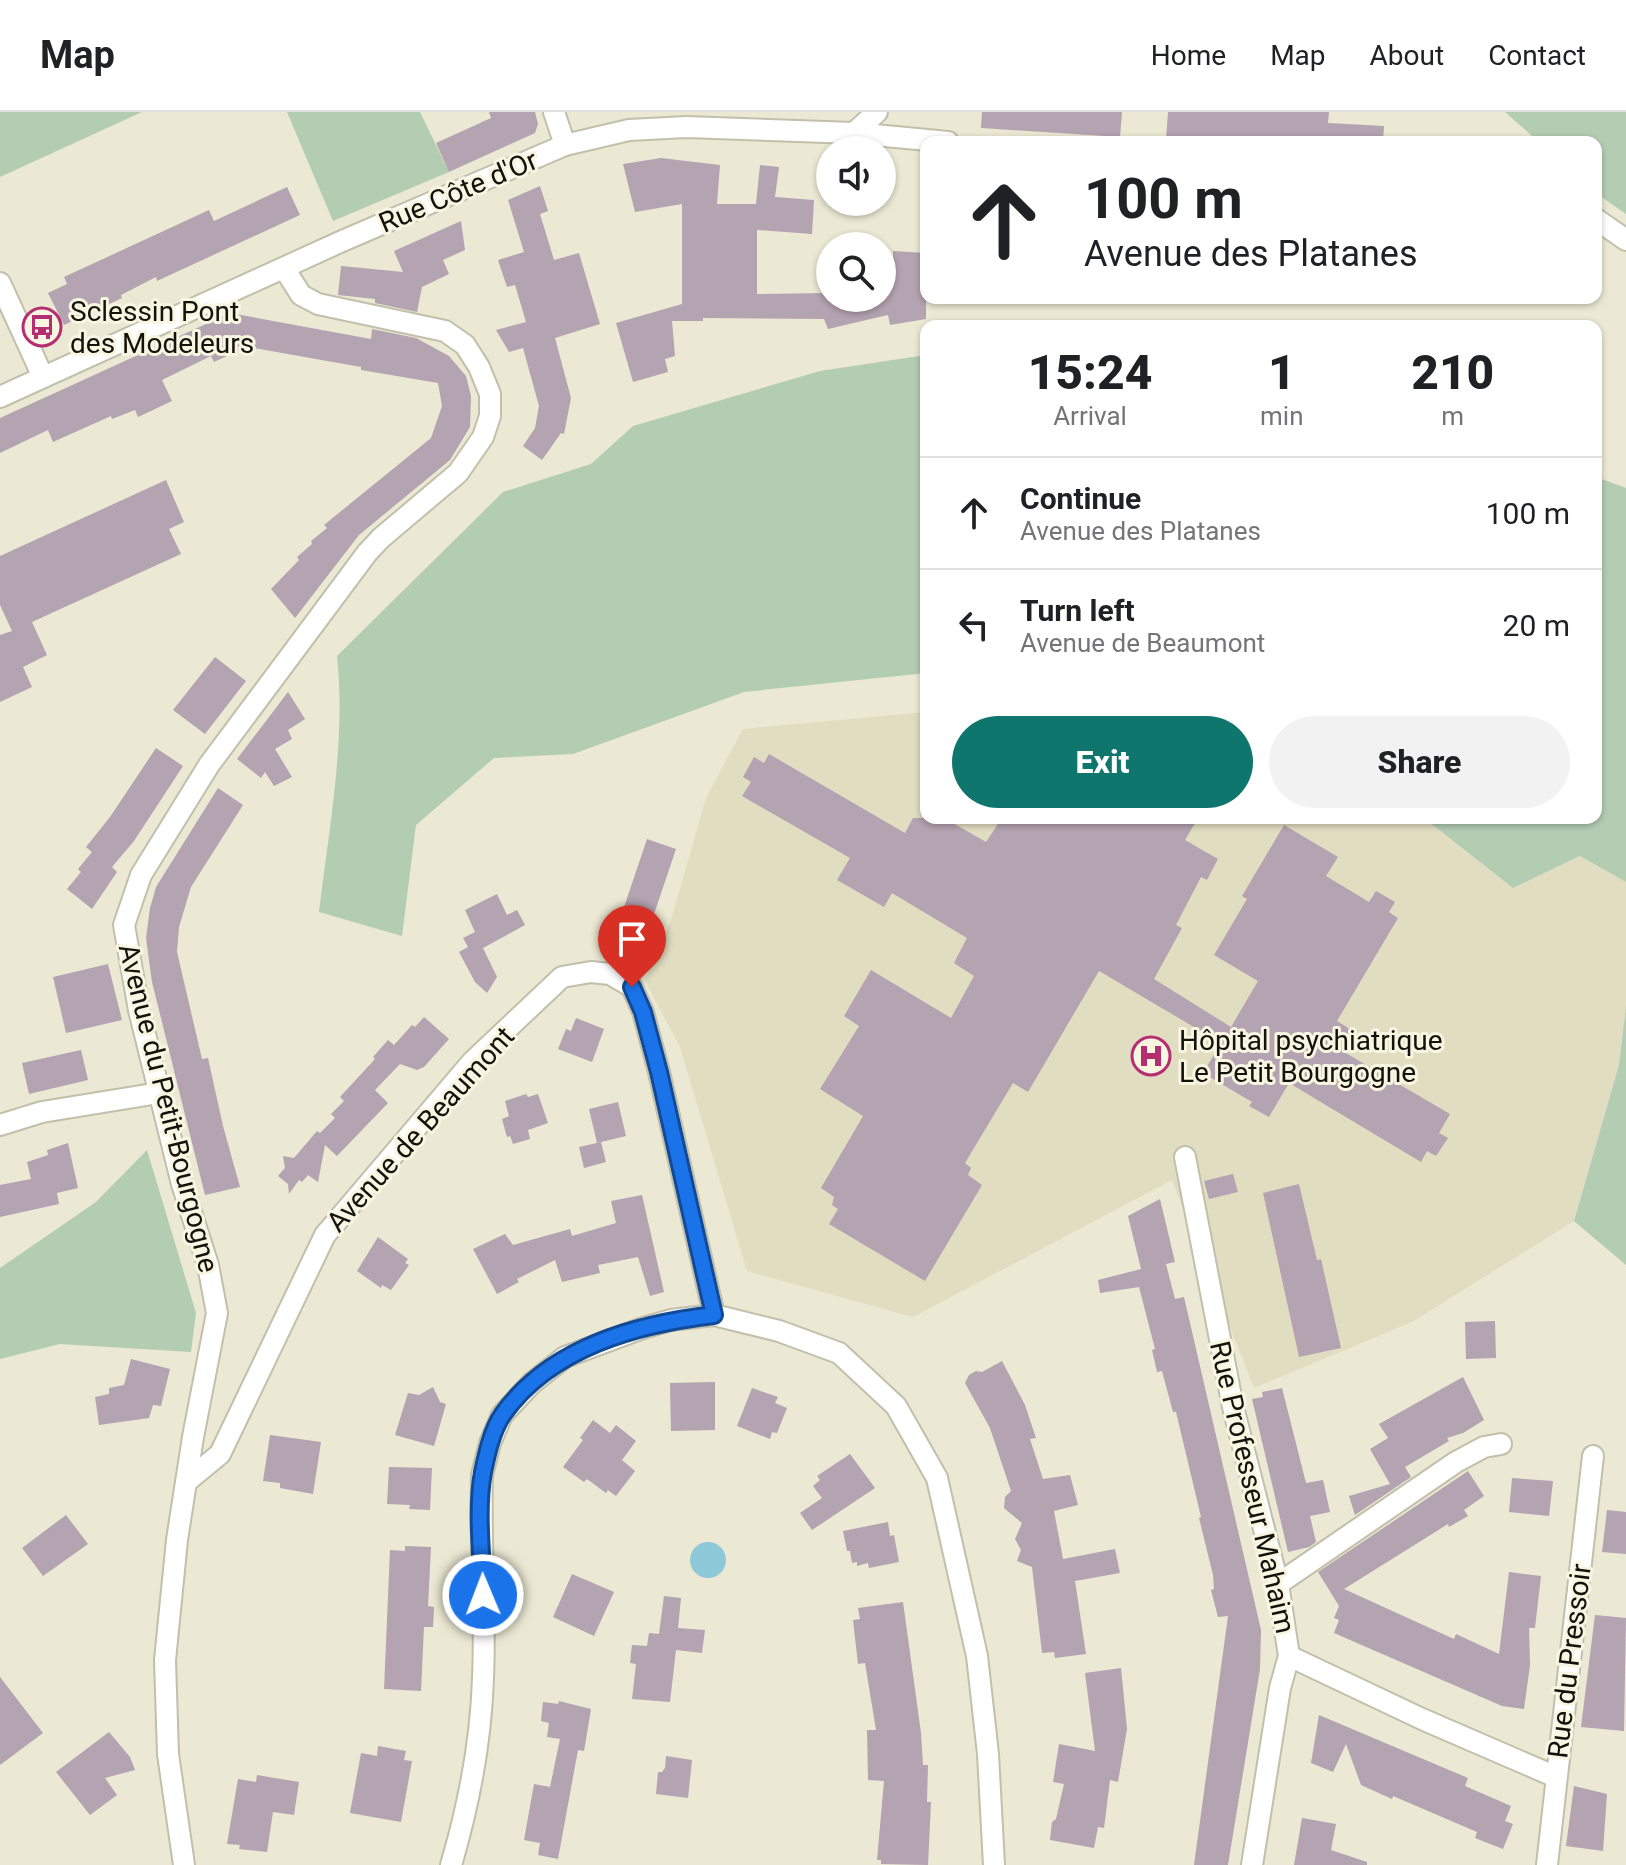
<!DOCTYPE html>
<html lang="en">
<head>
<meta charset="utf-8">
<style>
	:root { --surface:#fff; --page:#f2f2f2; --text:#202124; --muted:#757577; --line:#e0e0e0; --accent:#0f766e }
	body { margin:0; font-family:Roboto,sans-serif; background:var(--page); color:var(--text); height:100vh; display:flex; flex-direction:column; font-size:30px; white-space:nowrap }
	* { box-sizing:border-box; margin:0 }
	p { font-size:26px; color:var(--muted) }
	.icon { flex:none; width:44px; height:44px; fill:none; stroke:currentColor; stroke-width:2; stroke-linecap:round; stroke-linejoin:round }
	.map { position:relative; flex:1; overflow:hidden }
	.details { position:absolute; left:920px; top:208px; width:682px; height:504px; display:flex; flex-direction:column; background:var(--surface); border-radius:16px; box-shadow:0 2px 6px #0004 }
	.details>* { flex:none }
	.top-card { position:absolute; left:920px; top:24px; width:682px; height:168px; border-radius:16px; box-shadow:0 2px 6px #0004; background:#fff; color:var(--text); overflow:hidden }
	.buttons { position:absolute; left:816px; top:24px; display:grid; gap:16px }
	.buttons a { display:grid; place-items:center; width:80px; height:80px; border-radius:50%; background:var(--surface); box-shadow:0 2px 6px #0004; font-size:40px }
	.pin { position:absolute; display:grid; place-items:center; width:68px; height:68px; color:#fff; margin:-82px -34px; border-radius:50% 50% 50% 0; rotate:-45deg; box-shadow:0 0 8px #0007 }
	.pin .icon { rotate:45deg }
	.me { position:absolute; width:88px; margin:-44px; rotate:359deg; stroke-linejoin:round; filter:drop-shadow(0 0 6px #0008) }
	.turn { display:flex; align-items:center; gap:28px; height:168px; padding:0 32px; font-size:36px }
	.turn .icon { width:104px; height:104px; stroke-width:2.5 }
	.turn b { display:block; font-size:56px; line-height:68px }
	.eta { display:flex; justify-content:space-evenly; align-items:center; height:136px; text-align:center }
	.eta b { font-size:48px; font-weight:800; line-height:56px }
	.button { display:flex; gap:16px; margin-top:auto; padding:16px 32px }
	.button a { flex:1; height:92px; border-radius:48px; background:var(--accent); color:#fff; font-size:32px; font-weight:800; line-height:92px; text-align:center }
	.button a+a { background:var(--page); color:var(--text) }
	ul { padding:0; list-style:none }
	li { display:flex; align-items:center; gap:24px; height:112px; padding:0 32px; border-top:2px solid var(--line) }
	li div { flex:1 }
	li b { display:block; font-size:30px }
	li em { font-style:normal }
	header { display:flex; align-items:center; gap:48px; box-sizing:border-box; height:112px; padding:0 40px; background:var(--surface); border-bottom:2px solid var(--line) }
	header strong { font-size:38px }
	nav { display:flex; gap:44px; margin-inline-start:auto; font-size:28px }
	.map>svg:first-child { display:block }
	.built { fill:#e1ddc1 }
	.green { fill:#b3cdb2 }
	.water { fill:#8dc9d9 }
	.building { fill:#b4a3b0 }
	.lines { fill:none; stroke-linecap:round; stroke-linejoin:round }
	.street-casing { stroke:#c2bfab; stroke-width:24 }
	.street { stroke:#fff; stroke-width:20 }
	.route-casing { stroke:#114b97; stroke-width:20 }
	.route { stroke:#1a73e8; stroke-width:14 }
	.labels { text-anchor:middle; stroke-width:6; stroke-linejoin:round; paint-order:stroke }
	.street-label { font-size:28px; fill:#14120c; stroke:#f8f5e0 }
	.poi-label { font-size:28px; fill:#14120c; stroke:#f8f5e0; text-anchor:start }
</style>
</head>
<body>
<header>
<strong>Map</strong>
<nav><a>Home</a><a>Map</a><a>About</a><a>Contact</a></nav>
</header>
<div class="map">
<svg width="1626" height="1753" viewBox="0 0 1626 1753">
	<rect width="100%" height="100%" fill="#ebe8d3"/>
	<path class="built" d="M 926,600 L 926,706 L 1424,706 L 1513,776 L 1580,744 L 1626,770 L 1626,894 L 1619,953 L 1574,1109 L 1412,1210 L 1254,1276 L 1172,1068 L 913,1205 L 747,1159 L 680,935 L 645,869 L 671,808 L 706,686 L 743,617 Z"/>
	<g class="green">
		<path d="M 0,0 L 142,0 L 0,65 Z"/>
		<path d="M 287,0 L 420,0 L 449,60 L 333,109 Z"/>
		<path d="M 1505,0 L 1626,0 L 1626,102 L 1596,81 L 1596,30 L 1539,30 Z"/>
		<path d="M 926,243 L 926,561 L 744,580 L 573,642 L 494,646 L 416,713 L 402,824 L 319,800 C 329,716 346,629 337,544 L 503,380 L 591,352 L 633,314 L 820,259 Z"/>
		<path d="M 1599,366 L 1626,376 L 1626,770 L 1580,744 L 1513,776 L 1424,706 L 1596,706 L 1596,372 Z"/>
		<path d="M 1626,894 L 1626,1153 L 1574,1109 L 1619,953 Z"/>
		<path d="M 147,1038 L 196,1201 L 191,1240 L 60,1232 L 0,1247 L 0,1156 L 96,1090 Z"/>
	</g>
	<circle class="water" cx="708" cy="1448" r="18"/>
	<g class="building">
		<path d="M 489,0 L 535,0 L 538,12 L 535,21 L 449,60 L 436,31 L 491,6 Z"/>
		<path d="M 982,0 L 1122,0 L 1120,25 L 981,16 Z"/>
		<path d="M 1168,0 L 1329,0 L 1328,11 L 1384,14 L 1383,30 L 1166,28 Z"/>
		<path d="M 661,46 L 720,53 L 717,92 L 756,92 L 760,53 L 779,55 L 775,85 L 814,88 L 812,122 L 757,118 L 757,182 L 830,181 L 830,186 L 885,186 L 885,147 L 893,148 L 893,139 L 926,141 L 926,207 L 890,213 L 888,203 L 828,217 L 824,207 L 703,206 L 703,209 L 672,209 L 675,244 L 665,247 L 668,260 L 633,270 L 616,211 L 682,192 L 682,92 L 635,100 L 623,52 Z"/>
		<path d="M 540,74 L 548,99 L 540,102 L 554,148 L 579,141 L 600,212 L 555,226 L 571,286 L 564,322 L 561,321 L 542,348 L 523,334 L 535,316 L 539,294 L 523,236 L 509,240 L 496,218 L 526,210 L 515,173 L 507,175 L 498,148 L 524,140 L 508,88 Z"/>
		<path d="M 287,75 L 300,103 L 157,169 L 156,165 L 121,183 L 122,186 L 64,213 L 48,181 L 67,172 L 64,165 L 209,98 L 214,109 Z"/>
		<path d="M 461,109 L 465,138 L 443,148 L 449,162 L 422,175 L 417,200 L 375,191 L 375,187 L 338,183 L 341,154 L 403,160 L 394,139 Z"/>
		<path d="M 230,201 L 371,227 L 372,217 L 416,226 L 449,244 L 466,264 L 471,284 L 470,315 L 450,348 L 359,423 L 295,506 L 271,477 L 299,448 L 297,445 L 312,432 L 311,429 L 327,416 L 324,413 L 431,326 L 442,294 L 438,271 L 361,258 L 361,255 L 254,236 L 253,239 L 242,237 L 214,250 L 211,244 L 162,268 L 172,289 L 138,305 L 135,298 L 112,307 L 111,304 L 53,330 L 48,318 L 0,341 L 0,306 Z"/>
		<path d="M 166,368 L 184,410 L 169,417 L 181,442 L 32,510 L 47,543 L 23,555 L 32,575 L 0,590 L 0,523 L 12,519 L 0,493 L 0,444 Z"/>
		<path d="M 215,545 L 246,569 L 205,622 L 173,598 Z"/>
		<path d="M 288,580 L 305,607 L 288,618 L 292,627 L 275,637 L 292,665 L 274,674 L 265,660 L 261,666 L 237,647 Z"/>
		<path d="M 156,636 L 183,654 L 134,729 L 112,755 L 117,760 L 92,797 L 67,777 L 81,760 L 78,757 L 92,740 L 86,735 L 110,705 Z"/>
		<path d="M 769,642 L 905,721 L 913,706 L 944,706 L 986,730 L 1002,706 L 1198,706 L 1185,728 L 1218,747 L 1207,768 L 1201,765 L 1176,813 L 1182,816 L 1154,867 L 1231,915 L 1258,869 L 1214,843 L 1247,787 L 1242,784 L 1284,713 L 1338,745 L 1326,764 L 1369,790 L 1376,779 L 1395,790 L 1389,800 L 1398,806 L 1337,909 L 1356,921 L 1344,940 L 1450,1002 L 1439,1021 L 1448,1026 L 1436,1044 L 1427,1039 L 1421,1050 L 1289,971 L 1269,1005 L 1249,994 L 1252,990 L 1203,961 L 1221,931 L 1099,859 L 1028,980 L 1013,971 L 965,1051 L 971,1056 L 968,1063 L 982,1073 L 925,1169 L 829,1112 L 838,1097 L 832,1093 L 834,1085 L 821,1076 L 863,1004 L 820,977 L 859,914 L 844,904 L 871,858 L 951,906 L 974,864 L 954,851 L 967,826 L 892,781 L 884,795 L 837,768 L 850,746 L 742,684 L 751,670 L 743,665 L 754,645 L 764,651 Z"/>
		<path d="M 218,676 L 243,693 L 191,775 L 179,815 L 177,840 L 202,947 L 208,946 L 223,1014 L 240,1075 L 205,1083 L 152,870 L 146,826 L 150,796 L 156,775 Z"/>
		<path d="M 647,727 L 676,737 L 650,814 L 621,804 Z"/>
		<path d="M 497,782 L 507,803 L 517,798 L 525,813 L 483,836 L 497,865 L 487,881 L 475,870 L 459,840 L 468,835 L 463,826 L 475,820 L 465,798 Z"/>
		<path d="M 108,852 L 122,908 L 66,921 L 53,865 Z"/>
		<path d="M 424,905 L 449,927 L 424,955 L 417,958 L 400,952 L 375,978 L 388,991 L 337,1044 L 325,1033 L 318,1070 L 308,1063 L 302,1070 L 299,1068 L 289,1082 L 288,1072 L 278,1064 L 285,1056 L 283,1044 L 294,1046 L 317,1019 L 320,1021 L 335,1006 L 331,1002 L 344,989 L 340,985 L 375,947 L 373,945 L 388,928 L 394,933 L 412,913 L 415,915 Z"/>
		<path d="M 576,906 L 604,917 L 592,950 L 558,937 L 566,917 L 571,919 Z"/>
		<path d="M 81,938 L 88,968 L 29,982 L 22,951 Z"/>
		<path d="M 526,982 L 528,985 L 538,982 L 548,1011 L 528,1018 L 530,1027 L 513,1032 L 510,1024 L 507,1025 L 502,1007 L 509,1004 L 505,989 Z"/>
		<path d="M 618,990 L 626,1024 L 597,1031 L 589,997 Z"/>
		<path d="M 601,1030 L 606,1050 L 584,1056 L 579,1035 Z"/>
		<path d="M 68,1031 L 78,1076 L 57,1081 L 59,1092 L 0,1105 L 0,1073 L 31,1067 L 27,1050 L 48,1043 L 47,1038 Z"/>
		<path d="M 1233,1062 L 1238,1080 L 1209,1087 L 1204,1069 Z"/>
		<path d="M 1299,1072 L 1317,1148 L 1321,1147 L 1341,1236 L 1299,1245 L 1263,1081 Z"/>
		<path d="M 642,1083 L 664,1180 L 650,1184 L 638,1145 L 598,1153 L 600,1161 L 562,1170 L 555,1148 L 517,1167 L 519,1170 L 497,1182 L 473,1137 L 505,1122 L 513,1133 L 570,1117 L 572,1124 L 616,1111 L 611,1089 Z"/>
		<path d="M 1160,1087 L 1175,1150 L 1166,1152 L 1175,1187 L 1184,1185 L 1261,1518 L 1260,1557 L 1228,1753 L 1194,1753 L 1228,1504 L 1218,1505 L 1211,1478 L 1214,1477 L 1213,1463 L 1199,1406 L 1201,1405 L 1176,1300 L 1173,1300 L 1162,1259 L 1157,1260 L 1152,1238 L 1155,1237 L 1139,1175 L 1100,1181 L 1098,1168 L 1141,1157 L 1128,1104 Z"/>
		<path d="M 378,1125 L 408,1147 L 405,1151 L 409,1153 L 391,1178 L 382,1173 L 381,1176 L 357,1159 Z"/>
		<path d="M 1495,1209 L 1496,1246 L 1466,1247 L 1465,1210 Z"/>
		<path d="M 131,1247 L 170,1257 L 161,1294 L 153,1293 L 149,1306 L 99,1313 L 95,1285 L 109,1282 L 109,1276 L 124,1273 Z"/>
		<path d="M 1002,1249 L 1025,1293 L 1036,1326 L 1030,1327 L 1043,1367 L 1070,1363 L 1078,1393 L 1054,1399 L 1063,1447 L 1115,1437 L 1120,1461 L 1075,1469 L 1086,1542 L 1055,1546 L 1054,1540 L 1042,1541 L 1032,1455 L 1017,1449 L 1021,1438 L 1015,1427 L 1022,1411 L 1004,1396 L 1005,1385 L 1011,1379 L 990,1316 L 965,1271 L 969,1263 L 976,1259 L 982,1260 Z"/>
		<path d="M 1463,1265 L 1484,1308 L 1463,1321 L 1447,1326 L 1449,1329 L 1405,1355 L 1411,1365 L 1355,1403 L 1349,1384 L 1390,1372 L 1370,1337 L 1388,1326 L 1379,1312 Z"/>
		<path d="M 715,1270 L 715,1318 L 671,1319 L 670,1271 Z"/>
		<path d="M 433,1275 L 440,1290 L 446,1292 L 434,1334 L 395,1323 L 408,1281 L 419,1283 Z"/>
		<path d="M 752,1276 L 778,1285 L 775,1291 L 787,1296 L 777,1321 L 772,1320 L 770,1327 L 737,1314 Z"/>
		<path d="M 1282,1276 L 1306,1371 L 1323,1368 L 1330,1400 L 1310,1404 L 1316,1430 L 1309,1435 L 1288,1440 L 1252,1287 L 1263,1285 L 1262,1280 Z"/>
		<path d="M 593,1308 L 610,1321 L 616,1313 L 636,1329 L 622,1348 L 635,1359 L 616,1384 L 608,1378 L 606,1381 L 587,1367 L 584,1370 L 563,1355 L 583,1328 L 580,1326 Z"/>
		<path d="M 270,1323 L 321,1330 L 313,1382 L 280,1376 L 280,1371 L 263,1369 Z"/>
		<path d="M 850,1342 L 875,1376 L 812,1418 L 800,1401 L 822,1386 L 813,1374 L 820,1368 L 817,1364 Z"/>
		<path d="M 389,1355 L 432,1356 L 430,1398 L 409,1397 L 410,1393 L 387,1392 Z"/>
		<path d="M 1468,1359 L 1484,1384 L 1464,1398 L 1468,1404 L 1449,1415 L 1448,1412 L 1344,1477 L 1454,1527 L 1456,1522 L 1499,1542 L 1509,1460 L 1541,1464 L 1535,1516 L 1529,1516 L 1530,1553 L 1524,1597 L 1502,1594 L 1334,1521 L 1339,1508 L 1334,1506 L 1339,1494 L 1318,1460 Z"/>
		<path d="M 1512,1366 L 1553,1369 L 1549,1404 L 1509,1400 Z"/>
		<path d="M 1607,1398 L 1626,1400 L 1626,1442 L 1602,1440 Z"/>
		<path d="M 66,1403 L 88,1432 L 43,1464 L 22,1436 Z"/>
		<path d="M 888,1410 L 890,1424 L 894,1423 L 899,1450 L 869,1456 L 868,1451 L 857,1454 L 857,1450 L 852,1451 L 850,1439 L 847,1439 L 843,1419 Z"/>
		<path d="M 405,1434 L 431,1435 L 428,1494 L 434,1495 L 433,1515 L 424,1515 L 421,1579 L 384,1577 L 390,1438 L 405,1439 Z"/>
		<path d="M 572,1462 L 614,1480 L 594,1524 L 553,1505 Z"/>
		<path d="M 664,1484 L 681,1486 L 678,1516 L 705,1518 L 702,1541 L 676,1538 L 670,1590 L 632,1587 L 636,1552 L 630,1551 L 632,1533 L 647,1534 L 649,1521 L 659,1522 Z"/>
		<path d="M 903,1490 L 921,1621 L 923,1653 L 928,1653 L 927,1690 L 931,1690 L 928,1753 L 881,1752 L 881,1748 L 877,1748 L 884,1669 L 868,1668 L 867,1618 L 876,1618 L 865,1551 L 858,1552 L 853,1508 L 860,1507 L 858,1496 Z"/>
		<path d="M 1595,1503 L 1626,1506 L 1624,1619 L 1581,1615 Z"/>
		<path d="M 1121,1556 L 1127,1617 L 1118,1670 L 1110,1668 L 1104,1716 L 1098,1715 L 1094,1736 L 1050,1728 L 1052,1710 L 1056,1707 L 1064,1672 L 1053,1670 L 1059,1632 L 1095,1639 L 1085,1561 Z"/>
		<path d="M 0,1565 L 43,1621 L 0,1653 Z"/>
		<path d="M 559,1589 L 591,1597 L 584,1639 L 578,1638 L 558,1747 L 538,1743 L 540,1731 L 524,1728 L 534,1672 L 550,1675 L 560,1627 L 547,1625 L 549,1611 L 541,1609 L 543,1590 L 558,1592 Z"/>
		<path d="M 1319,1603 L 1468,1666 L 1465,1674 L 1511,1694 L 1505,1709 L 1513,1712 L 1503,1737 L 1475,1726 L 1477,1720 L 1393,1684 L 1392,1687 L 1361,1673 L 1346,1632 L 1333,1660 L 1311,1651 Z"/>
		<path d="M 109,1620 L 130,1645 L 135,1658 L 105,1666 L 117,1683 L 90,1703 L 56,1660 Z"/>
		<path d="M 378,1634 L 406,1639 L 404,1648 L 412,1649 L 401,1710 L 350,1701 L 361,1641 L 377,1644 Z"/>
		<path d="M 666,1644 L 692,1648 L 688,1686 L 656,1682 L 658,1660 L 662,1660 L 665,1656 Z"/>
		<path d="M 257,1663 L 299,1670 L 294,1703 L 273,1700 L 267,1740 L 239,1737 L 240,1733 L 227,1732 L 238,1667 L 256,1670 Z"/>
		<path d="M 1574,1674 L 1607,1682 L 1603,1739 L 1566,1734 Z"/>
		<path d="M 1302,1706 L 1336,1712 L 1331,1738 L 1367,1750 L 1367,1753 L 1294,1753 Z"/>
	</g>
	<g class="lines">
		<defs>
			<g id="street">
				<path d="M 554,0 L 565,33"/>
				<path d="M 854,21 L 877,0"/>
				<path d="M 1596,107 L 1626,128"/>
				<path d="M 0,171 L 43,265"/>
				<path d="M 0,285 L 340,130 L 565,33 L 629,18 L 686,15 L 854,21 L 948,30"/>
				<path d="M 0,1013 L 42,1000 L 159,981"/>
				<path d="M 1185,1045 L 1233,1295 L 1278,1472 L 1289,1544 L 1280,1576 L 1252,1753"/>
				<path d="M 186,1370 L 220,1342 L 325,1123 L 472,950 L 562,865 L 591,860 L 610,862 L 632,875 L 643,900 L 659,960 L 714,1203"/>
				<path d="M 1278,1472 L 1456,1350 L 1484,1335 L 1501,1332"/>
				<path d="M 1289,1544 L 1422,1607 L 1556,1665"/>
				<path d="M 184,1753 L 168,1642 L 165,1548 L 177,1428 L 193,1325 L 217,1201 L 208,1153 L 182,1072 L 139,898 L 124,813 L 141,763 L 209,653 L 367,441 L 381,426 L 458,361 L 483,325 L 490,304 L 490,282 L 479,255 L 465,233 L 445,219 L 318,192 L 301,183 L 284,156"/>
				<path d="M 451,1753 C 469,1692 481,1629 483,1566 C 486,1498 480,1430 482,1363 L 490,1331 L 502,1303 L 532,1271 L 565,1245 L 643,1216 L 671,1208 L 714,1203 L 779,1219 L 839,1241 L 896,1294 L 937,1366 L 977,1544 L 988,1642 L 994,1753"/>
				<path d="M 1547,1753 L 1593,1344"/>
			</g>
		</defs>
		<use href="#street" class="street-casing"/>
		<use href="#street" class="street"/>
	</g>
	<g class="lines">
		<defs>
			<path id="route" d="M 483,1483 C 482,1443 476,1399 483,1360 C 487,1341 492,1318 503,1302 C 551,1235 637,1212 714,1203 L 659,960 L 643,900 L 632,875"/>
		</defs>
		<use href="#route" class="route-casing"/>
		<use href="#route" class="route"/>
	</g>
	<defs>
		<symbol id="bus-ring" viewBox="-11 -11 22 22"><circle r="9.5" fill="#f8f5e0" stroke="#b42e71" stroke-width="1.5"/><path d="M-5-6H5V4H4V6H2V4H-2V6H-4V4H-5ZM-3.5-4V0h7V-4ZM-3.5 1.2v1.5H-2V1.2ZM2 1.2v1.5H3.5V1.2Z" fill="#b42e71"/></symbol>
		<symbol id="hospital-ring" viewBox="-11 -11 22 22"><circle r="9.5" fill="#f8f5e0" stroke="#b42e71" stroke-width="1.5"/><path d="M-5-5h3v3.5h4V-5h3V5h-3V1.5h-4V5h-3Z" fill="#b42e71"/></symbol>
	</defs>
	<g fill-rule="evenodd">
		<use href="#bus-ring" x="20" y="193" width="44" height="44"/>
		<use href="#hospital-ring" x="1129" y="922" width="44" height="44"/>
	</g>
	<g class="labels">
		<g class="street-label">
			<text transform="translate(458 79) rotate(-23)" y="10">Rue Côte d'Or</text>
			<text transform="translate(169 996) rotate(76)" y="10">Avenue du Petit-Bourgogne</text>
			<text transform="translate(420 1017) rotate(-48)" y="10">Avenue de Beaumont</text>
			<text transform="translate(1253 1375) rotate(77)" y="10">Rue Professeur Mahaim</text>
			<text transform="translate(1569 1549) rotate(-83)" y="10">Rue du Pressoir</text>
		</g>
		<g class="poi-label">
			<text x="70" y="209">Sclessin Pont<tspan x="70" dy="32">des Modeleurs</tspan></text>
			<text x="1179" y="938">Hôpital psychiatrique<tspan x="1179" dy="32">Le Petit Bourgogne</tspan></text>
		</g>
	</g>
</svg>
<div class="buttons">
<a><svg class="icon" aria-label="sound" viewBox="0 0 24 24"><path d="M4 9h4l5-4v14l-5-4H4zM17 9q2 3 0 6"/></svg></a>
<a><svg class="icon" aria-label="search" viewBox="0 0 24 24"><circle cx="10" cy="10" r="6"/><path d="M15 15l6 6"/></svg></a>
</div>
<div class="pin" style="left:632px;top:875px;background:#d93025"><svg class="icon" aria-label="arrive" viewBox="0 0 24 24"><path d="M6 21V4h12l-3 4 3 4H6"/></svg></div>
<svg class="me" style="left:483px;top:1483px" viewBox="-20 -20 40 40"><circle r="17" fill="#1a73e8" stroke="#fff" stroke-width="3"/><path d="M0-11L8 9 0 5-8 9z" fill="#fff"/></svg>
<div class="top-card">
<div class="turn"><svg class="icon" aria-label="ahead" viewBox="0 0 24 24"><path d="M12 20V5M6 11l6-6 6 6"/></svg><div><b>100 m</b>Avenue des Platanes</div></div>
</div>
<section class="details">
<div class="eta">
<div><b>15:24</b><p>Arrival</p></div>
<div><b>1</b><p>min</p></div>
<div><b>210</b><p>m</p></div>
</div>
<ul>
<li><svg class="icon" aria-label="ahead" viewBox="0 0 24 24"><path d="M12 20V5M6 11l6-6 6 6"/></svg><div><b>Continue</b><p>Avenue des Platanes</p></div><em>100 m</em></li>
<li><svg class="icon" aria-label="left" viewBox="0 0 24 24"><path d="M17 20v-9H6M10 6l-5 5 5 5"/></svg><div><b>Turn left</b><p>Avenue de Beaumont</p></div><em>20 m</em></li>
</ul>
<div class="button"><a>Exit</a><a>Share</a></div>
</section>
</div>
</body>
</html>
